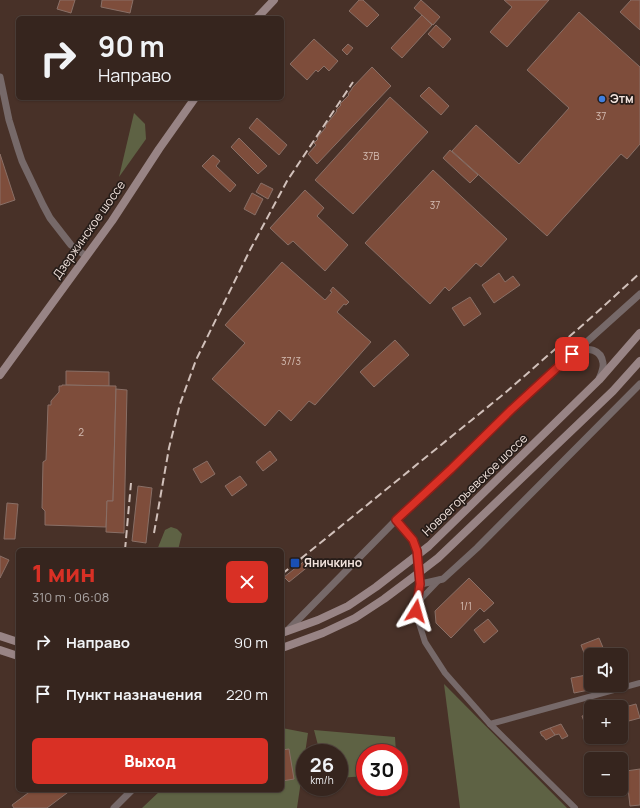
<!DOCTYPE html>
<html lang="ru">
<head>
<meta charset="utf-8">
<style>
	:root { --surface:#36251e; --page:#3d2d27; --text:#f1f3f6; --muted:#aaa5a4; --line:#50423c; --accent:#d93025 }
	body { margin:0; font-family:Manrope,sans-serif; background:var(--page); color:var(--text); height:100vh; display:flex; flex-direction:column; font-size:15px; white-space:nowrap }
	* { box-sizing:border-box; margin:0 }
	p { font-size:13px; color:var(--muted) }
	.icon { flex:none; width:22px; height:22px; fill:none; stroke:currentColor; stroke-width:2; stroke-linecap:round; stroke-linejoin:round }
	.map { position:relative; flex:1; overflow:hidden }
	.drawer { position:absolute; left:16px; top:548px; width:268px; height:244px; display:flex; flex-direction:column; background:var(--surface); border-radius:6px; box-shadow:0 1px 3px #0004,0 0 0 1px var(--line) }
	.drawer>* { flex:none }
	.guide { position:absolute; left:16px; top:16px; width:268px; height:84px; border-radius:6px; box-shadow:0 1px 3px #0004,0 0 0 1px var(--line); background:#36251e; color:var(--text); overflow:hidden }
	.buttons { position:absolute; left:584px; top:648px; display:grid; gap:8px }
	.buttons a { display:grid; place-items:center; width:44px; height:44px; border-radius:6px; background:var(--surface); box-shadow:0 1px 3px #0004,0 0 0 1px var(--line); font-size:20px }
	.speed { position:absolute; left:296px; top:744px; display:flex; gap:8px; font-size:20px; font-weight:700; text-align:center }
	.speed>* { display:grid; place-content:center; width:52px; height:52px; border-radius:50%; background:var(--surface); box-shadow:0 1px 3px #0004,0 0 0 1px var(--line); line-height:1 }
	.speed small { font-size:10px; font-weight:400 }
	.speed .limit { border:6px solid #d22; background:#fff; color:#111 }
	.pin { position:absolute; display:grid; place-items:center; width:34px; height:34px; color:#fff; margin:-17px; border-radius:8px; box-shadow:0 2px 6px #0006 }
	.me { position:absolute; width:44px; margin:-22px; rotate:8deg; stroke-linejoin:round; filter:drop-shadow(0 0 3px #0008) }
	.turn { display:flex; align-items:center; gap:14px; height:84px; padding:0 16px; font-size:18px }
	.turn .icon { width:52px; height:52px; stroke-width:2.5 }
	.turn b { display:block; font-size:28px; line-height:34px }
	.round { display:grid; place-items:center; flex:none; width:42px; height:42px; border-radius:6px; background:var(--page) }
	.head { display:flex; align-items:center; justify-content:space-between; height:68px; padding:0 16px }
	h1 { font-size:24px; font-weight:800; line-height:30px; color:var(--accent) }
	.cta { display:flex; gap:8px; margin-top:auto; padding:8px 16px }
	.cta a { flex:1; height:46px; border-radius:6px; background:var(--accent); color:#fff; font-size:16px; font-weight:800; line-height:46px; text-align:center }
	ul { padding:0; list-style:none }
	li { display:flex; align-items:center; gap:12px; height:52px; padding:0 16px }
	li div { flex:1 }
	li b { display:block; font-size:15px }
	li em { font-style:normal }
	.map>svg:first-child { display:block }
	.green { fill:#5e6244 }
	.building { fill:#7e4d3b; stroke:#896f66 }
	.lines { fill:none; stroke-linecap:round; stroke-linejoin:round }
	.minor { stroke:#766969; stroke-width:6 }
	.tertiary { stroke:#766969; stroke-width:7 }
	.secondary { stroke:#988485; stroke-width:8 }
	.rail { stroke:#d1c0ba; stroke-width:2; stroke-dasharray:8 4; stroke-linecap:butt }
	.route-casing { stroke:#8d1f18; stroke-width:10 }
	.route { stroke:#d93025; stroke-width:7 }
	.shop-dot { fill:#3f7fe0; stroke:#261c18; stroke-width:1.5 }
	.transit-dot { fill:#1a4fb4; stroke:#261c18; stroke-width:1.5 }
	.labels { text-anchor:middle; stroke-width:3.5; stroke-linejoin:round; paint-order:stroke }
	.number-label { font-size:10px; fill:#d5beb4 }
	.poi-label { font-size:12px; font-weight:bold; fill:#f2e3dd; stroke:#261c18; text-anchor:start }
	.street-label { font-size:12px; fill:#f2e3dd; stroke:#261c18 }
</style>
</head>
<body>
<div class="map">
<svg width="640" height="808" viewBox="0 0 640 808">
	<rect width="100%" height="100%" fill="#483128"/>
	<g class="green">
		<path d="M 134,113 L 145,124 L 146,139 L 119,177 Z"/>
		<path d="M 171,527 L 177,529 L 182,534 L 178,550 L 157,550 L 165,530 Z"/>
		<path d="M 444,684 L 567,808 L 460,808 Z"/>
		<path d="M 282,728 L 308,733 L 297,808 L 142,808 L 161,790 L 282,790 Z"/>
		<path d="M 314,730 L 395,737 L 396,753 L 365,753 L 365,776 L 339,778 L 339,753 L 320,753 Z"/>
	</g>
	<g class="building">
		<path d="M 60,0 L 75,0 L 71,13 L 57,9 Z"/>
		<path d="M 102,0 L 133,0 L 130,13 L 101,7 Z"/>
		<path d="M 359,0 L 363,0 L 379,15 L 367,27 L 349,11 Z"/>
		<path d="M 421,0 L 440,17 L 433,25 L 414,8 Z"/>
		<path d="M 504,0 L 549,0 L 507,47 L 490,32 L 512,7 Z"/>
		<path d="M 631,0 L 640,0 L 640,30 L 620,12 Z"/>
		<path d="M 579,12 L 640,67 L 640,144 L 627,159 L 621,154 L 547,236 L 452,151 L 476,125 L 519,164 L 569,108 L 527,70 Z"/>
		<path d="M 422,15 L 432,25 L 402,58 L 391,48 Z"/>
		<path d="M 436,25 L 451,39 L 443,48 L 428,34 Z"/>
		<path d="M 314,39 L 338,61 L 329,71 L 324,66 L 318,72 L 316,70 L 307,80 L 290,64 Z"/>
		<path d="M 348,44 L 353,48 L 347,55 L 342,50 Z"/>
		<path d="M 372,67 L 391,86 L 317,164 L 308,154 L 316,145 L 314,143 L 318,139 L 317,138 L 326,127 L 325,126 L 337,111 L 336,110 L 341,105 L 340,104 L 349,95 L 348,94 L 352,89 L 352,88 Z"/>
		<path d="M 429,87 L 449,106 L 441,115 L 420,96 Z"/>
		<path d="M 390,97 L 428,132 L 353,214 L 315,180 Z"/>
		<path d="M 257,118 L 287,145 L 279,155 L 249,128 Z"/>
		<path d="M 239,138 L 267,166 L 258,174 L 231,147 Z"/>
		<path d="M 450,150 L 478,175 L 470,183 L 443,158 Z"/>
		<path d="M 0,154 L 15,200 L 0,205 Z"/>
		<path d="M 213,155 L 220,161 L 216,166 L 236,185 L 230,192 L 202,166 Z"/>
		<path d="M 433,170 L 507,239 L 481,267 L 476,263 L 449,291 L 445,287 L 430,304 L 365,243 Z"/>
		<path d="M 261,183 L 273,189 L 268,199 L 256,192 Z"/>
		<path d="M 305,190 L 324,208 L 317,216 L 348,245 L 325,271 L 293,241 L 288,245 L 270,228 Z"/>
		<path d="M 252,193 L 263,199 L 255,215 L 244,209 Z"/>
		<path d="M 282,262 L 325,300 L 332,292 L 330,291 L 333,287 L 349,302 L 346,305 L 344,304 L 337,312 L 371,342 L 315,405 L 309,401 L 291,421 L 279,410 L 265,426 L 212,379 L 245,343 L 225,325 Z"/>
		<path d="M 499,273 L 505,282 L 513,276 L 520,285 L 494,303 L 482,285 Z"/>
		<path d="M 470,297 L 481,314 L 464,326 L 452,308 Z"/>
		<path d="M 395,340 L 409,355 L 374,387 L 360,372 Z"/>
		<path d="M 66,371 L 109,372 L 109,386 L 66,385 Z"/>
		<path d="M 62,385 L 116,386 L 113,501 L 107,501 L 106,527 L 45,525 L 45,511 L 42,508 L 43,462 L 46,460 L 48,405 L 51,405 L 51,401 L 59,392 L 59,386 L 62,386 Z"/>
		<path d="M 116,389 L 127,390 L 124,533 L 106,532 L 107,501 L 113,501 Z"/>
		<path d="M 270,451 L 277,460 L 263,471 L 256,462 Z"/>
		<path d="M 207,461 L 215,474 L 201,483 L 193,469 Z"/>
		<path d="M 240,476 L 247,485 L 232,496 L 225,486 Z"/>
		<path d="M 138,486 L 152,488 L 146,543 L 132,541 Z"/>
		<path d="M 7,503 L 18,504 L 15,539 L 4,539 Z"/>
		<path d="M 0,556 L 9,560 L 0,578 Z"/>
		<path d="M 311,556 L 315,561 L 289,582 L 284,577 Z"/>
		<path d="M 469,578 L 494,603 L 484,612 L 480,608 L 451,638 L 436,623 L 435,611 Z"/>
		<path d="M 488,619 L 498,631 L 484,643 L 474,630 Z"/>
		<path d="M 599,638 L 604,650 L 586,658 L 581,645 Z"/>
		<path d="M 586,675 L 589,690 L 574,693 L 571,678 Z"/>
		<path d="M 636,704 L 640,718 L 625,722 L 621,708 Z"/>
		<path d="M 591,713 L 591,722 L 585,724 L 582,716 Z"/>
		<path d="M 561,724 L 568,736 L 562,739 L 559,734 L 555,735 L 550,728 Z"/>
		<path d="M 550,728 L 555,735 L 546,740 L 543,736 L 542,736 L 540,732 Z"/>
		<path d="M 289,749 L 294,779 L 282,781 L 282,750 Z"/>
		<path d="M 640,769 L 640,805 L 630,806 L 626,771 Z"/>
		<path d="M 32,790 L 71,790 L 47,808 L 14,808 L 12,805 Z"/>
	</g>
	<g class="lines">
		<g class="minor">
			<path d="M 421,584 L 417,603 L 416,611 L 418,620 L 425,642 L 445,673 L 490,724 L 575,808"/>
			<path d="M 417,603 L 439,580"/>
			<path d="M 490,724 L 640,683"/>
		</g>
		<g class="tertiary">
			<path d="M 0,77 L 9,120 L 18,149 L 22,161 L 43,205 L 50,218 L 71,245 L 86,256"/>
			<path d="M 577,352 C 588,347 601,349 603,363 C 604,368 601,374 599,379"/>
			<path d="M 396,520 L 413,540 L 417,551 L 421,584 L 443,579 L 477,548 L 640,384"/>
			<path d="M 287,631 L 396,520 L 451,469 L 511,410 L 640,294"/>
			<path d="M 114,808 L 132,790"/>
		</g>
		<g class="secondary">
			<path d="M 257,18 L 274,0"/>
			<path d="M 0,375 L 112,221 L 159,149 L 195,98"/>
			<path d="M 282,633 L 318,620 L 348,606 L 376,587 L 429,546 L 599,380 L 640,333"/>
			<path d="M 0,636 L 18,642"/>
			<path d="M 282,648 L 323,633 L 355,618 L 384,599 L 412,578 L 438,558 L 613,391 L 640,361"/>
			<path d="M 0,650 L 18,656"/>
		</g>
		<g class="rail">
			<path d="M 154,533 L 169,448 L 180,404 L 196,360 L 250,250 L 287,181 L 353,82"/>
			<path d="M 125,550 L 131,483"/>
			<path d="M 282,574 L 505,393 L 594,315 L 640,273"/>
		</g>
	</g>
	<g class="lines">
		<defs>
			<path id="route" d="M 416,611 L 417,603 L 420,584 L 417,551 L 413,540 L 396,520 L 451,469 L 511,410 L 572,354"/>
		</defs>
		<use href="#route" class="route-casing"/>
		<use href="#route" class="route"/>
	</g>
	<circle class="shop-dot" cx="602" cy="99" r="4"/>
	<rect class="transit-dot" x="290" y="558" width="10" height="10" rx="2"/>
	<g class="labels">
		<g class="number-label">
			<text x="601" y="120">37</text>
			<text x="371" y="160">37В</text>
			<text x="435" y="209">37</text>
			<text x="291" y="365">37/3</text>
			<text x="81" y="436">2</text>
			<text x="466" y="610">1/1</text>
		</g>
		<g class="poi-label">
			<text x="610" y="103">Этм</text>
			<text x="304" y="567">Яничкино</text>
		</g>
		<g class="street-label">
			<text transform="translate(89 230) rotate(-55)" y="4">Дзержинское шоссе</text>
			<text transform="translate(475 485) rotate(-44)" y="4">Новоегорьевское шоссе</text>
		</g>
	</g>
</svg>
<div class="buttons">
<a><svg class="icon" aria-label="sound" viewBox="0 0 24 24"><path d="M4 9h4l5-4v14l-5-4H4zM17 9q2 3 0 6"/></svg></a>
<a>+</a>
<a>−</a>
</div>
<div class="speed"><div>26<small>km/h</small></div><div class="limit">30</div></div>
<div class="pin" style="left:572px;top:354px;background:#d93025"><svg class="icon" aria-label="arrive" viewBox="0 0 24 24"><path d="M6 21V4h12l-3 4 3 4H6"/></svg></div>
<svg class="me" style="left:416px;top:611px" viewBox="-20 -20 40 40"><path d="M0-17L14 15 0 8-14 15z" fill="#d93025" stroke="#fff" stroke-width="4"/></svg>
<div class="guide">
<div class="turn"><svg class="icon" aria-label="right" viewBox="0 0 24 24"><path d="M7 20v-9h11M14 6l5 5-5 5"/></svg><div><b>90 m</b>Направо</div></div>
</div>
<section class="drawer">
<div class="head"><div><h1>1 мин</h1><p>310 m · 06:08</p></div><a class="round" style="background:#d93025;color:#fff"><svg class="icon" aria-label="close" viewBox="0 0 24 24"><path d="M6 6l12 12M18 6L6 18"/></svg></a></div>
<ul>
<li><svg class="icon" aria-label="right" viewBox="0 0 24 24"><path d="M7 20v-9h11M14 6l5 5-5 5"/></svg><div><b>Направо</b></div><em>90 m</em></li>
<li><svg class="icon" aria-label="arrive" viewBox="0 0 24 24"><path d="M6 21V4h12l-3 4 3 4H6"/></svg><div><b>Пункт назначения</b></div><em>220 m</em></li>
</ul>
<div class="cta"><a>Выход</a></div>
</section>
</div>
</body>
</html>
